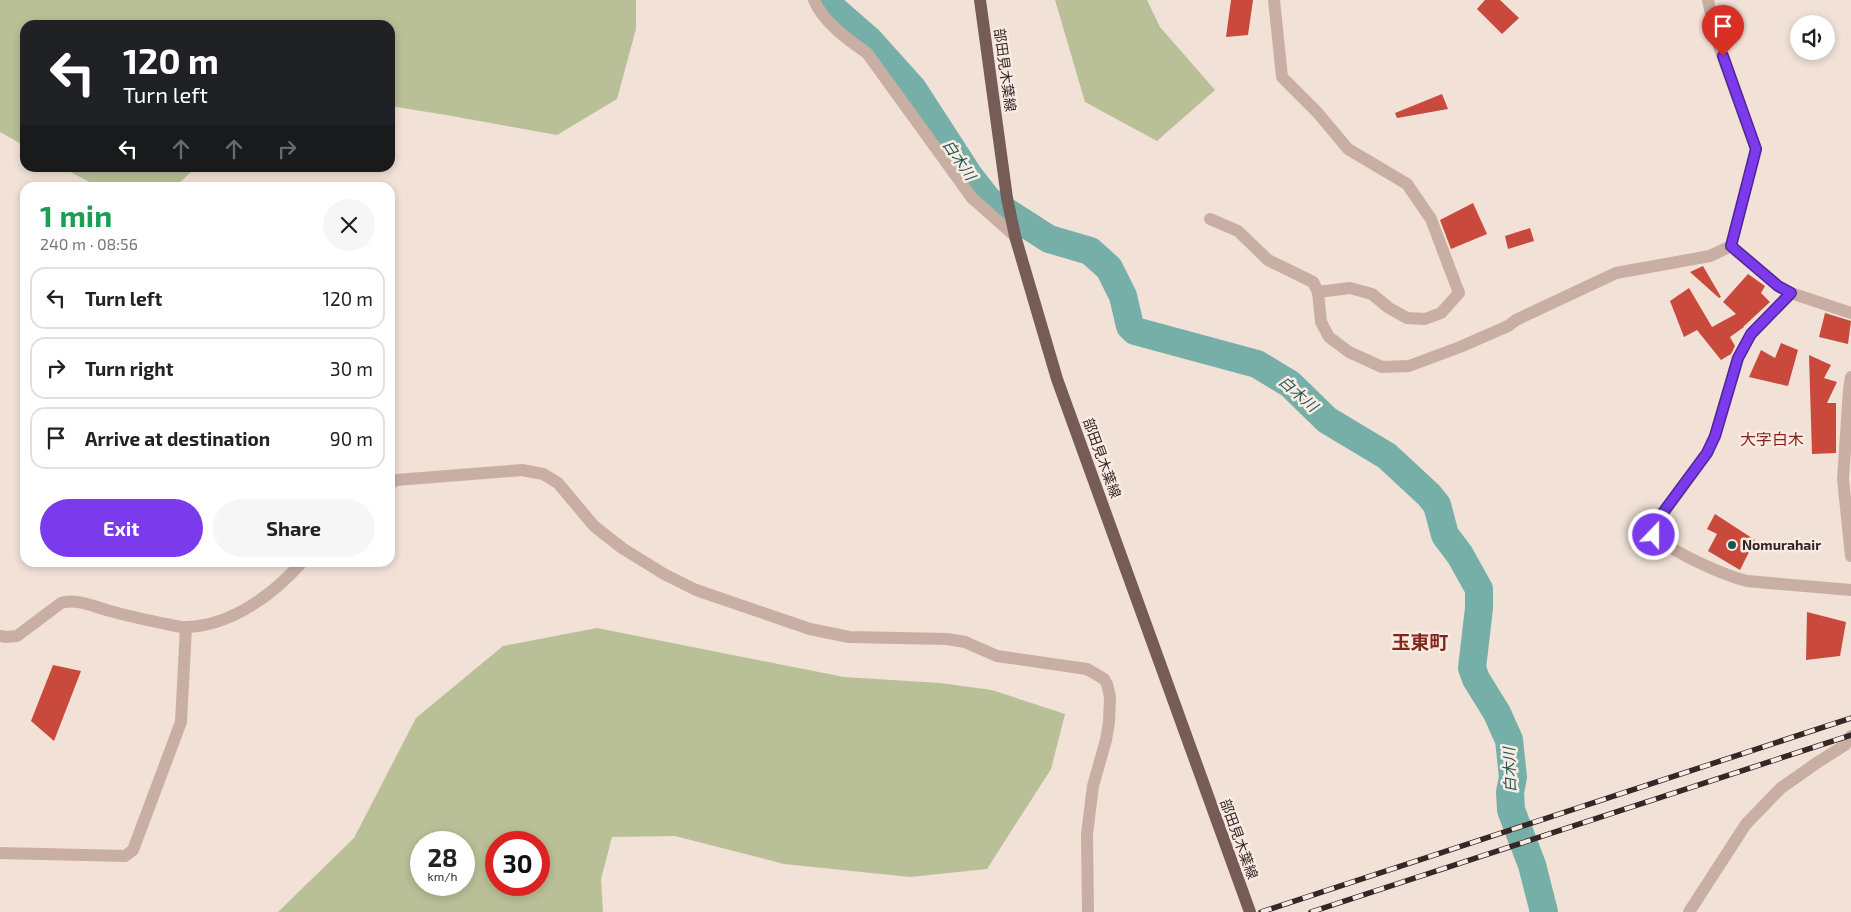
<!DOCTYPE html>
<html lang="en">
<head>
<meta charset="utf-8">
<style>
	:root { --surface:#fff; --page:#f6f6f6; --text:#222; --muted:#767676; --line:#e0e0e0; --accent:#7c3aed }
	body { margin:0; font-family:"Exo 2","Noto Sans JP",sans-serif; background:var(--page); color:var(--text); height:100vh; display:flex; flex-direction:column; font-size:19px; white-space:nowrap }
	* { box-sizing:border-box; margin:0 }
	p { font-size:16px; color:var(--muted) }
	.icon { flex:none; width:28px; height:28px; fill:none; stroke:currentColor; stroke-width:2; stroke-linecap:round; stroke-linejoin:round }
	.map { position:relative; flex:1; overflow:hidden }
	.side { position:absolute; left:20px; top:182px; width:375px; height:385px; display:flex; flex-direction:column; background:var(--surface); border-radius:15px; box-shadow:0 2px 8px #0003 }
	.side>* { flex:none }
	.hud { position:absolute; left:20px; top:20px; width:375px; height:152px; border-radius:15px; box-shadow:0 2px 8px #0003; background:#202124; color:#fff; overflow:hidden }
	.controls { position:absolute; left:1790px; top:15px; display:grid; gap:10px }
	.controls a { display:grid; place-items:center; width:45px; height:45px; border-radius:50%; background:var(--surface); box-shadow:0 2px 8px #0003; font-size:25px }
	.speed { position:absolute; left:410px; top:831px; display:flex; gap:10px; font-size:25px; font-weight:700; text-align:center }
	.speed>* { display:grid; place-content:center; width:65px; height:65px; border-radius:50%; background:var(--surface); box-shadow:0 2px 8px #0003; line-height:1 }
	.speed small { font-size:12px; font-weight:400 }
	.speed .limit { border:8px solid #d22; background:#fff; color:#111 }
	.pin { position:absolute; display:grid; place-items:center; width:42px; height:42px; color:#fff; margin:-51px -21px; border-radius:50% 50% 50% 0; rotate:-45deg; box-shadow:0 0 5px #0007 }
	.pin .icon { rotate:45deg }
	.me { position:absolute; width:55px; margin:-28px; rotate:22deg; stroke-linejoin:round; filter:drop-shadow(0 0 4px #0008) }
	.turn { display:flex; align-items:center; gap:18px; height:105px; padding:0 20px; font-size:22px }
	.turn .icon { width:65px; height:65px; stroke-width:2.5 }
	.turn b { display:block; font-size:35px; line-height:42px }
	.lanes { display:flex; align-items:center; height:48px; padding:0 20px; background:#0003; justify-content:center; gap:25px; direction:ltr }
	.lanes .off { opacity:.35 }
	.round { display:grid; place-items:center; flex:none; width:52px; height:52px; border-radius:26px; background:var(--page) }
	.head { display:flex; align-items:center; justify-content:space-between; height:85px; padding:0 20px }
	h1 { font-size:30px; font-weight:700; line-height:38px; color:#1e9e55 }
	.button { display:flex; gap:10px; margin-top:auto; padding:10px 20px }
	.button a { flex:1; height:58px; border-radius:30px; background:var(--accent); color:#fff; font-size:20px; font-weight:700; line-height:58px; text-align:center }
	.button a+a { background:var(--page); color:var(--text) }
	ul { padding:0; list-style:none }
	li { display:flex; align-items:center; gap:15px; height:62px; margin:0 10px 8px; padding:0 10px; border:2px solid var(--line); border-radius:15px }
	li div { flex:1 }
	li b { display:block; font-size:19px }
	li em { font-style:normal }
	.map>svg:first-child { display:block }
	.green { fill:#b9c097; fill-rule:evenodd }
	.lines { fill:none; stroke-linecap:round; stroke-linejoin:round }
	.river { stroke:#75afa8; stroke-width:28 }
	.building { fill:#c9493d }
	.minor { stroke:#c9aea3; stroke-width:12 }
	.major { stroke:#765b56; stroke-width:12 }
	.rail-casing { stroke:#342725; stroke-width:5.5 }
	.rail { stroke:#f9ebe3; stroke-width:4; stroke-dasharray:11; stroke-linecap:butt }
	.route-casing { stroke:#51269a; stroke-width:12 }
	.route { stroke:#7c3aed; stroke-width:9 }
	.poi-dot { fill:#1a5650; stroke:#f9ebe3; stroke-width:2 }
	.labels { text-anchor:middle; stroke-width:5; stroke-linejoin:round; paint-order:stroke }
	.street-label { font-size:14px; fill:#342725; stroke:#f9ebe3 }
	.poi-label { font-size:14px; font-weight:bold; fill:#342725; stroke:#f9ebe3; text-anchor:start }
	.water-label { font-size:15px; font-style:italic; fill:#1a5650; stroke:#f9ebe3 }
	.quarter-label { font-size:16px; fill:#84251d; stroke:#f9ebe3 }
	.district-label { font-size:19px; font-weight:bold; fill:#84251d; stroke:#f9ebe3 }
</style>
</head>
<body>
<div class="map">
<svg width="1851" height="912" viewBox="0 0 1851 912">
	<rect width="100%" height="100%" fill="#f1e1d7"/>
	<g class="green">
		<path d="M 0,0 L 636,0 L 636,29 L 617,99 L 557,135 L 446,115 L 390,106 L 390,25 L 25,25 L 25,146 L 0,132 Z"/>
		<path d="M 1055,0 L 1147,0 L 1160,27 L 1215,90 L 1157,141 L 1085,102 Z"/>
		<path d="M 63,168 L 195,168 L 174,188 L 99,187 Z"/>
		<path d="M 597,628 L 844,677 L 940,683 L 992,690 L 1065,714 L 1051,769 L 987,869 L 910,877 L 784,864 L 675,836 L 612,837 L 601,879 L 603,912 L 278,912 L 354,838 L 416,718 L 503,646 ZM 464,842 L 464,885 L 421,885 L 421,842 ZM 539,842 L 539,885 L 496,885 L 496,842 Z"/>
	</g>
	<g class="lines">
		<path class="river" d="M 828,0 L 831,7 L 869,40 L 913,89 L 970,177 L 988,200 L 1049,239 L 1090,251 L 1109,268 L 1123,296 L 1130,326 L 1135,331 L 1257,364 L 1290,384 L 1327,420 L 1387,456 L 1429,495 L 1437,505 L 1445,535 L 1460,555 L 1479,589 L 1479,608 L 1472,668 L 1476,679 L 1497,713 L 1509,740 L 1513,777 L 1510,792 L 1511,810 L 1532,865 L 1544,912"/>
	</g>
	<g class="building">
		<path d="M 1231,0 L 1253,0 L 1248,35 L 1226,37 Z"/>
		<path d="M 1485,0 L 1500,0 L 1519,18 L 1502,34 L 1477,9 Z"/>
		<path d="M 1442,94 L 1448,109 L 1397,118 L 1395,113 Z"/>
		<path d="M 1473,203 L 1487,234 L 1451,249 L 1440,220 Z"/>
		<path d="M 1530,228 L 1534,241 L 1508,249 L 1505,236 Z"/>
		<path d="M 1703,266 L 1721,297 L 1719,298 L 1690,272 Z"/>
		<path d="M 1748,274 L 1765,286 L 1761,293 L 1770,302 L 1743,327 L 1744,327 L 1730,337 L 1735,346 L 1731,354 L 1721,360 L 1697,330 L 1684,337 L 1670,301 L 1689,288 L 1712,327 L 1736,314 L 1723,302 Z"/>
		<path d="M 1825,313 L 1851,321 L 1848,344 L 1819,337 Z"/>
		<path d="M 1781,343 L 1798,350 L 1788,386 L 1749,377 L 1761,350 L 1775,358 Z"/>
		<path d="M 1809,355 L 1831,365 L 1824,378 L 1837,382 L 1827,403 L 1836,403 L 1836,453 L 1812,454 Z"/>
		<path d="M 1715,514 L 1755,540 L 1740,570 L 1708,551 L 1717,534 L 1707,529 Z"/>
		<path d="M 1807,612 L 1846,622 L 1840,656 L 1806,660 Z"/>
		<path d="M 53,665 L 81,671 L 54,741 L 31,721 Z"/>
	</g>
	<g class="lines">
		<g class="minor">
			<path d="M 814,0 C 824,23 847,39 867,53 L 972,198 L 1015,236"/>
			<path d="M 1274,0 L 1282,77 L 1317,112 L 1348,149 L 1407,184 L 1431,219 L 1459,293 L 1441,313 L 1425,319 L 1407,318 L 1389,308 L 1372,294 L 1350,288 L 1318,292 L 1321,322 L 1329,337 L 1349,352 L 1382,367 L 1409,366 L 1460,347 L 1508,326 L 1516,320 L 1616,273 L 1710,256 L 1731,246 L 1756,149 L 1716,38 L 1708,0"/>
			<path d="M 1210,219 L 1238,231 L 1268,260 L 1313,282 L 1318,292"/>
			<path d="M 1731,246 L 1778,286 L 1791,293 L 1851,313"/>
			<path d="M 1791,293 L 1751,334 L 1738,358 L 1715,436 L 1707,453 L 1657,522 L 1655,535 C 1671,552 1723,575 1747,581 L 1851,590"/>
			<path d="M 1851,377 L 1849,390 L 1843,479 L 1851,556"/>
			<path d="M 390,484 L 396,480 L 522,470 L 543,474 L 558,483 L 594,526 L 622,548 L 664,574 L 696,590 L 810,629 L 849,637 L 947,639 L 965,642 L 997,656 L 1087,669 L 1104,679 L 1107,684 L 1110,697 L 1109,722 L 1106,740 L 1093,786 L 1087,834 L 1088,912"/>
			<path d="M 0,636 L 6,637 L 17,636 L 61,603 C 76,598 95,607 110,611 C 128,616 147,620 166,624 C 173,625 181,628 188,627 C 232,625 274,594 302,562"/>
			<path d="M 0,853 L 125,856 L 133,850 L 181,722 L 186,627"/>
			<path d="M 1689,912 L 1746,824 L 1781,788 L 1818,762 L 1845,745 L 1851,736"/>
		</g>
		<path class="major" d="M 980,0 L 1007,198 L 1015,236 L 1057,379 L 1250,912"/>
		<defs>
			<g id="rail">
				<path d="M 1261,912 L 1851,718"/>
				<path d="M 1311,912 L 1851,735"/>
			</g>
		</defs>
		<use href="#rail" class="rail-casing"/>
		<use href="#rail" class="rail"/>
	</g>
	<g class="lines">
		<defs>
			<path id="route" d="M 1654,535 L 1656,522 L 1707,453 L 1715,436 L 1738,358 L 1751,334 L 1791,293 L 1778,286 L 1731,246 L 1756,149 L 1723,56"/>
		</defs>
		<use href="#route" class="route-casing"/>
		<use href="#route" class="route"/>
	</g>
	<circle class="poi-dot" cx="1732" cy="545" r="5"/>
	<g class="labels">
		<g class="street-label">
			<text transform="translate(1005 70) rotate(82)" y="5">部田見木葉線</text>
			<text transform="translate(1102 458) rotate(70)" y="5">部田見木葉線</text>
			<text transform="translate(1239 839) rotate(70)" y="5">部田見木葉線</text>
		</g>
		<g class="poi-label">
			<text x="1742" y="550">Nomurahair</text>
		</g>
		<g class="water-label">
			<text transform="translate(959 160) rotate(56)" y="5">白木川</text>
			<text transform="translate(1298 394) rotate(41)" y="5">白木川</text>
			<text transform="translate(1510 770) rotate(-92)" y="5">白木川</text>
		</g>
		<g class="quarter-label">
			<text x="1772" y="445">大字白木</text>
		</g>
		<g class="district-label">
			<text x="1420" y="649">玉東町</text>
		</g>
	</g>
</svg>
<div class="controls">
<a><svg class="icon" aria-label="sound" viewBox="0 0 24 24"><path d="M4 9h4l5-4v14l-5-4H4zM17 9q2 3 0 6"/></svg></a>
</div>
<div class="speed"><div>28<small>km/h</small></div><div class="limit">30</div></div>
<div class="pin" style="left:1723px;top:56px;background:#d93025"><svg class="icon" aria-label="arrive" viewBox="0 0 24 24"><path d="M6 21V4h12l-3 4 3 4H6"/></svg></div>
<svg class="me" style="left:1654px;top:535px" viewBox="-20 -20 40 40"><circle r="17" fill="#7c3aed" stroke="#fff" stroke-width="3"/><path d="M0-11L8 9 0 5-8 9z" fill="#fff"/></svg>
<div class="hud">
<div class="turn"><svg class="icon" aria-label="left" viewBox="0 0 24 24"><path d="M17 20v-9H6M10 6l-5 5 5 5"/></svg><div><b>120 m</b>Turn left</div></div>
<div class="lanes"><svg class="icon" aria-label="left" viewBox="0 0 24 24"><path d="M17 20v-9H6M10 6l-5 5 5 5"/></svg><svg class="icon off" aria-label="ahead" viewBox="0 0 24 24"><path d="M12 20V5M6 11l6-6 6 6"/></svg><svg class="icon off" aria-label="ahead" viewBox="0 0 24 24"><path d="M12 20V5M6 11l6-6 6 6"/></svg><svg class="icon off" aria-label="right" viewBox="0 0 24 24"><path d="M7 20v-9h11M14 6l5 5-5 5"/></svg></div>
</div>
<section class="side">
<div class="head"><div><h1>1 min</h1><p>240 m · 08:56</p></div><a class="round"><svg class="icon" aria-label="close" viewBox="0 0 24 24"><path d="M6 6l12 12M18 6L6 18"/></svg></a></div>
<ul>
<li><svg class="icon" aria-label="left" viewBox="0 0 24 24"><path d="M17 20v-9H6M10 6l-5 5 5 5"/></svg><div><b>Turn left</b></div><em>120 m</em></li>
<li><svg class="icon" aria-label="right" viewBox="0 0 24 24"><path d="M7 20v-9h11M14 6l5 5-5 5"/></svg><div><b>Turn right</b></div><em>30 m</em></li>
<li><svg class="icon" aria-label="arrive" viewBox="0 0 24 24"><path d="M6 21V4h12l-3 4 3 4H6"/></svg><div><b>Arrive at destination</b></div><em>90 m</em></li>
</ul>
<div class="button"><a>Exit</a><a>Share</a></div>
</section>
</div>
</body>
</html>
